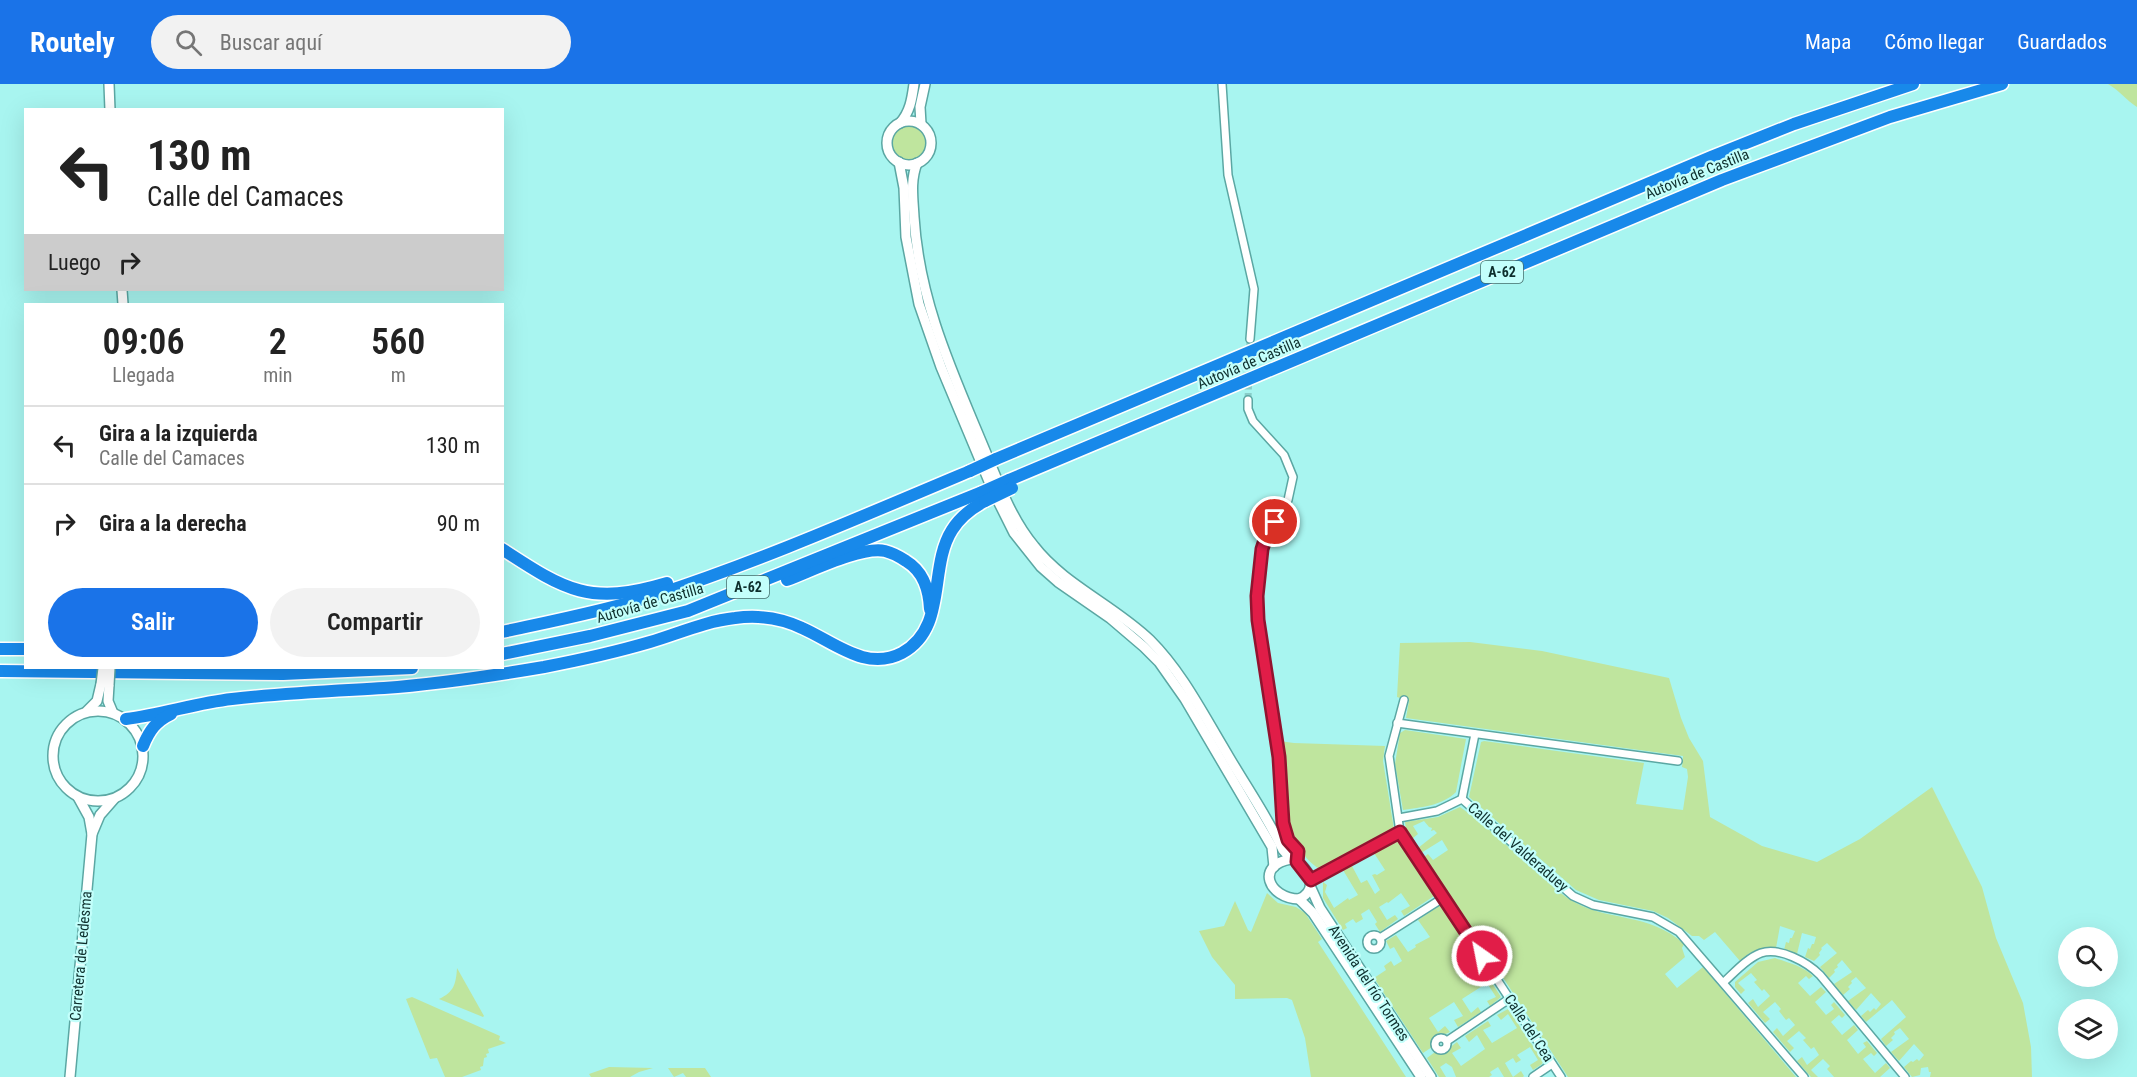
<!DOCTYPE html>
<html lang="es">
<head>
<meta charset="utf-8">
<style>
	:root { --surface:#fff; --page:#f2f2f2; --text:#222; --muted:#767676; --line:#e0e0e0; --accent:#1a73e8 }
	body { margin:0; font-family:"Roboto Condensed",sans-serif; background:var(--page); color:var(--text); height:100vh; display:flex; flex-direction:column; font-size:22px; white-space:nowrap }
	* { box-sizing:border-box; margin:0 }
	p { font-size:20px; color:var(--muted) }
	.icon { flex:none; width:33px; height:33px; fill:none; stroke:currentColor; stroke-width:2; stroke-linecap:round; stroke-linejoin:round }
	.map { position:relative; flex:1; overflow:hidden }
	.side { position:absolute; left:24px; top:219px; width:480px; height:366px; display:flex; flex-direction:column; background:var(--surface); border-radius:0px; box-shadow:0 6px 24px #0002 }
	.side>* { flex:none }
	.guide { position:absolute; left:24px; top:24px; width:480px; height:183px; border-radius:0px; box-shadow:0 6px 24px #0002; background:#fff; color:var(--text); overflow:hidden }
	.tools { position:absolute; left:2058px; top:843px; display:grid; gap:12px }
	.tools a { display:grid; place-items:center; width:60px; height:60px; border-radius:50%; background:var(--surface); box-shadow:0 6px 24px #0002; font-size:30px }
	.pin { position:absolute; display:grid; place-items:center; width:51px; height:51px; color:#fff; margin:-26px; border:3px solid #fff; border-radius:50%; box-shadow:0 2px 6px #0007 }
	.me { position:absolute; width:66px; margin:-33px; rotate:327deg; stroke-linejoin:round; filter:drop-shadow(0 0 4px #0008) }
	.turn { display:flex; align-items:center; gap:21px; height:126px; padding:0 24px; font-size:27px }
	.turn .icon { width:78px; height:78px; stroke-width:2.5 }
	.turn b { display:block; font-size:42px; line-height:51px }
	.then { display:flex; align-items:center; height:57px; padding:0 24px; background:#0003; gap:12px; font-size:22px }
	.eta { display:flex; justify-content:space-evenly; align-items:center; height:102px; text-align:center }
	.eta b { font-size:36px; font-weight:600; line-height:42px }
	.action { display:flex; gap:12px; margin-top:auto; padding:12px 24px }
	.action a { flex:1; height:69px; border-radius:36px; background:var(--accent); color:#fff; font-size:24px; font-weight:600; line-height:69px; text-align:center }
	.action a+a { background:var(--page); color:var(--text) }
	ul { padding:0; list-style:none }
	li { display:flex; align-items:center; gap:18px; height:78px; padding:0 24px; border-top:2px solid var(--line) }
	li div { flex:1 }
	li b { display:block; font-size:22px }
	li em { font-style:normal }
	header { display:flex; align-items:center; gap:36px; box-sizing:border-box; height:84px; padding:0 30px; background:var(--accent); color:#fff }
	header strong { font-size:28px }
	nav { display:flex; gap:33px; margin-inline-start:auto; font-size:21px }
	.search { width:420px; height:54px; background:var(--page); display:flex; align-items:center; gap:15px; box-sizing:border-box; padding:0 21px; border-radius:33px; color:var(--muted); font-size:22px }
	.map>svg:first-child { display:block }
	.green { fill:#bfe59e }
	.lines { fill:none; stroke-linecap:round; stroke-linejoin:round }
	.street-tunnel { stroke:#89cdc9; stroke-width:7; stroke-dasharray:7 3.5; stroke-linecap:butt }
	.street-casing { stroke:#5ba7a3; stroke-width:10 }
	.secondary-casing { stroke:#5ba7a3; stroke-width:12 }
	.highway-casing { stroke:#fff; stroke-width:15 }
	.street { stroke:#fff; stroke-width:7 }
	.secondary { stroke:#fff; stroke-width:9 }
	.highway { stroke:#1889ea; stroke-width:12 }
	.secondary-bridge-casing { stroke:#5ba7a3; stroke-width:12; stroke-linecap:butt }
	.highway-bridge-casing { stroke:#fff; stroke-width:15; stroke-linecap:butt }
	.secondary-bridge { stroke:#fff; stroke-width:9 }
	.highway-bridge { stroke:#1889ea; stroke-width:12 }
	.route-casing { stroke:#92132f; stroke-width:15 }
	.route { stroke:#e11d48; stroke-width:10 }
	.labels { text-anchor:middle; stroke-width:4.5; stroke-linejoin:round; paint-order:stroke }
	.shield { fill:#c3fffb; stroke:#446d6b; stroke-width:1.5 }
	.shield-label { font-size:14px; font-weight:bold; fill:#0e2f2d }
	.street-label { font-size:15px; fill:#0e2f2d; stroke:#c3fffb }
</style>
</head>
<body>
<header>
<strong>Routely</strong>
<div class="search"><svg class="icon" aria-label="search" viewBox="0 0 24 24"><circle cx="10" cy="10" r="6"/><path d="M15 15l6 6"/></svg>Buscar aquí</div>
<nav><a>Mapa</a><a>Cómo llegar</a><a>Guardados</a></nav>
</header>
<div class="map">
<svg width="2137" height="993" viewBox="0 0 2137 993">
	<rect width="100%" height="100%" fill="#a8f5f0"/>
	<g class="green">
		<path d="M 2108,0 L 2137,0 L 2137,23 C 2126,16 2120,7 2108,0 Z"/>
		<circle cx="909" cy="59" r="17"/>
		<path d="M 1470,558 L 1542,567 L 1669,594 L 1681,634 L 1689,654 L 1703,677 L 1710,733 L 1762,762 L 1817,778 L 1860,755 L 1932,703 L 1982,803 L 1996,854 L 2023,919 L 2031,963 L 2032,993 L 1930,993 L 1931,988 L 1929,988 L 1928,983 L 1921,984 L 1920,991 L 1912,993 L 1904,983 L 1911,977 L 1913,978 L 1917,975 L 1919,977 L 1924,971 L 1914,960 L 1899,977 L 1891,968 L 1909,955 L 1900,944 L 1894,948 L 1895,950 L 1891,954 L 1893,956 L 1886,962 L 1881,955 L 1906,933 L 1892,916 L 1866,938 L 1861,932 L 1868,926 L 1870,928 L 1874,924 L 1876,926 L 1881,920 L 1871,909 L 1856,926 L 1848,917 L 1866,904 L 1856,893 L 1851,897 L 1852,899 L 1848,903 L 1850,905 L 1843,911 L 1834,900 L 1852,888 L 1842,876 L 1837,881 L 1838,883 L 1834,886 L 1835,888 L 1829,894 L 1820,883 L 1837,869 L 1827,859 L 1821,864 L 1822,865 L 1819,869 L 1820,871 L 1814,877 L 1805,873 L 1808,864 L 1810,865 L 1812,860 L 1814,860 L 1816,853 L 1802,849 L 1797,870 L 1784,866 L 1786,858 L 1789,859 L 1790,854 L 1792,854 L 1795,847 L 1780,842 L 1776,864 C 1760,863 1752,866 1740,877 L 1715,848 L 1704,856 L 1699,852 L 1692,852 L 1668,834 L 1653,827 L 1599,816 L 1576,806 L 1469,713 L 1481,658 L 1484,657 L 1644,679 L 1636,720 L 1683,726 L 1688,693 L 1687,685 L 1682,683 L 1683,672 L 1406,634 L 1409,617 L 1397,613 L 1400,559 Z"/>
		<path d="M 1405,646 L 1466,655 L 1456,708 C 1442,722 1421,723 1403,726 L 1395,680 L 1400,649 Z"/>
		<path d="M 1279,657 L 1294,659 L 1385,662 L 1383,677 L 1394,745 L 1322,786 C 1308,780 1295,760 1290,747 Z"/>
		<path d="M 1460,723 C 1489,743 1514,769 1541,792 C 1550,799 1559,809 1569,815 C 1607,839 1648,827 1684,860 L 1682,864 L 1685,873 L 1665,890 L 1677,904 L 1703,883 L 1796,993 L 1568,993 L 1424,773 L 1428,770 L 1433,776 L 1448,766 L 1442,756 L 1421,769 L 1418,764 L 1437,749 L 1434,746 L 1431,747 L 1432,744 L 1429,743 L 1424,737 L 1413,742 L 1418,750 L 1412,755 L 1406,746 L 1405,738 L 1438,733 Z"/>
		<path d="M 1398,757 L 1400,758 L 1434,809 L 1434,812 L 1404,832 L 1401,827 L 1410,822 L 1401,809 L 1388,819 L 1387,818 L 1379,823 L 1387,836 L 1395,831 L 1398,835 L 1380,848 L 1375,840 L 1377,838 L 1369,825 L 1361,830 L 1363,835 L 1356,839 L 1353,835 L 1345,840 L 1347,844 L 1343,846 L 1323,814 L 1323,798 L 1327,801 L 1325,808 L 1334,824 L 1348,814 L 1349,816 L 1358,811 L 1343,786 L 1352,782 L 1361,799 L 1367,796 L 1375,810 L 1380,806 L 1372,791 L 1375,790 L 1377,791 L 1385,786 L 1374,769 Z"/>
		<path d="M 1267,809 L 1278,819 L 1296,823 L 1305,829 L 1322,855 L 1318,858 L 1406,993 L 1311,993 L 1305,954 L 1292,916 L 1287,914 L 1235,915 L 1235,901 L 1212,873 L 1199,847 L 1224,842 L 1235,817 L 1248,846 L 1251,848 Z"/>
		<path d="M 1439,822 L 1443,823 L 1501,913 L 1490,922 L 1487,917 L 1496,913 L 1487,899 L 1462,915 L 1471,929 L 1478,923 L 1481,928 L 1458,943 L 1454,936 L 1463,932 L 1454,918 L 1429,934 L 1438,948 L 1445,942 L 1450,948 C 1441,953 1430,949 1432,963 L 1423,969 L 1374,894 L 1386,886 L 1384,882 L 1391,877 L 1394,882 L 1402,877 L 1394,863 L 1390,865 L 1386,857 L 1396,851 L 1408,868 L 1416,863 L 1415,861 L 1430,853 L 1418,836 Z"/>
		<path d="M 1775,874 C 1788,879 1803,882 1813,892 L 1809,895 L 1806,892 L 1798,899 L 1810,912 L 1821,903 L 1826,908 L 1815,918 L 1826,931 L 1834,925 L 1831,921 L 1834,918 L 1845,931 L 1842,934 L 1839,931 L 1831,938 L 1842,951 L 1854,941 L 1858,946 L 1847,956 L 1858,970 L 1866,963 L 1863,959 L 1867,957 L 1877,969 L 1874,972 L 1871,969 L 1863,975 L 1875,989 L 1886,979 L 1890,984 L 1880,993 L 1834,993 L 1827,985 L 1830,982 L 1823,975 L 1811,986 L 1818,993 L 1811,993 L 1797,977 L 1802,973 L 1807,981 L 1819,971 L 1814,963 L 1811,965 L 1803,956 L 1806,954 L 1799,947 L 1787,957 L 1794,964 L 1790,968 L 1773,948 L 1777,944 L 1783,952 L 1795,941 L 1789,934 L 1786,936 L 1779,927 L 1781,925 L 1775,918 L 1763,928 L 1770,935 L 1765,939 L 1748,919 L 1753,915 L 1758,923 L 1770,912 L 1764,905 L 1762,907 L 1754,898 L 1757,896 L 1751,889 L 1738,899 L 1745,906 L 1741,910 L 1735,903 L 1735,898 L 1758,878 Z"/>
		<path d="M 457,884 L 484,932 L 483,933 L 439,915 C 454,908 456,900 457,884 Z"/>
		<path d="M 412,913 L 500,952 L 499,956 L 506,959 L 488,965 L 489,969 L 486,970 L 487,973 L 484,974 L 483,982 L 480,983 L 481,986 L 462,993 L 445,993 L 437,974 L 430,975 L 406,915 Z"/>
		<path d="M 1508,925 L 1543,977 L 1542,980 L 1533,986 L 1530,981 L 1538,976 L 1530,963 L 1517,971 L 1521,976 L 1516,979 L 1513,974 L 1505,979 L 1513,993 L 1521,987 L 1524,992 L 1523,993 L 1504,993 L 1498,983 L 1490,988 L 1492,991 L 1489,993 L 1456,993 L 1452,983 L 1446,979 L 1440,983 L 1446,993 L 1439,993 L 1427,974 L 1435,968 C 1447,974 1448,963 1457,958 L 1461,964 L 1452,969 L 1461,982 L 1485,965 L 1477,951 L 1469,958 L 1465,952 L 1488,937 L 1491,942 L 1483,946 L 1492,959 L 1517,944 L 1508,930 L 1501,936 L 1497,931 Z"/>
		<path d="M 609,983 L 653,984 L 639,988 L 630,993 L 591,993 L 589,990 Z"/>
		<path d="M 668,984 L 705,984 L 711,993 L 686,993 L 683,989 L 674,993 Z"/>
	</g>
	<g class="lines">
		<path class="street-tunnel" d="M 1248,316 L 1250,255"/>
		<defs>
			<g id="street">
				<path d="M 1222,0 L 1228,91 L 1254,205 L 1250,255"/>
				<path d="M 1248,316 L 1248,325 L 1253,337 L 1284,371 L 1293,393 L 1288,416 L 1264,456 L 1257,512 L 1258,536 L 1279,673 L 1283,739 L 1288,756 L 1298,767 L 1297,778"/>
				<path d="M 1404,616 L 1389,672 L 1400,748 L 1561,993"/>
				<path d="M 1397,639 L 1678,677"/>
				<path d="M 1462,715 L 1573,812 L 1593,821 L 1653,833 L 1679,848 L 1804,993"/>
				<path d="M 1462,715 L 1475,650"/>
				<path d="M 1399,734 L 1437,727 L 1462,715"/>
				<path d="M 1311,796 L 1400,748"/>
				<circle cx="1374" cy="858" r="7"/>
				<path d="M 1380,854 L 1443,814"/>
				<path d="M 1724,898 C 1734,889 1747,874 1761,869 C 1780,863 1807,878 1820,891 L 1905,993"/>
				<circle cx="1441" cy="960" r="6"/>
				<path d="M 1447,957 L 1509,915"/>
				<path d="M 1533,993 L 1552,980"/>
			</g>
			<g id="secondary">
				<path d="M 109,0 L 110,26"/>
				<circle cx="909" cy="59" r="22"/>
				<path d="M 900,39 C 910,28 912,15 914,0"/>
				<path d="M 921,40 L 920,23 L 925,0"/>
				<path d="M 899,78 L 904,104 L 906,153 L 919,220 L 941,283 L 993,407 L 1014,449 L 1041,483 L 1058,498 L 1110,534 L 1144,563 L 1159,578 L 1185,615 L 1272,763 L 1274,783"/>
				<path d="M 917,79 C 910,97 913,114 914,133 C 919,215 950,283 981,357 C 996,392 1009,432 1034,462 C 1063,500 1115,522 1150,556 C 1182,588 1203,630 1226,668 C 1245,701 1267,732 1283,766 L 1291,775"/>
				<path d="M 122,206 L 123,220"/>
				<path d="M 109,601 L 108,617 L 113,629"/>
				<circle cx="98" cy="672" r="45"/>
				<path d="M 87,627 L 97,617 L 101,600"/>
				<path d="M 78,713 L 89,733 L 92,750"/>
				<path d="M 1291,775 C 1309,781 1320,806 1299,815 C 1268,814 1255,781 1291,775 Z"/>
				<path d="M 1311,804 L 1320,824 L 1431,993"/>
				<path d="M 1299,815 L 1313,829 L 1421,993"/>
				<path d="M 70,993 L 92,750 L 100,731 L 114,715"/>
			</g>
			<g id="highway">
				<path d="M 996,375 L 1711,73 L 1794,40 L 1913,0"/>
				<path d="M 1009,396 L 1722,96 L 1890,33 L 2002,0"/>
				<path d="M 502,465 C 566,507 590,522 667,499"/>
				<path d="M 787,496 C 811,487 861,462 885,467 C 893,469 900,473 906,477 C 924,488 929,506 930,525"/>
				<path d="M 502,548 C 553,537 604,527 653,512 C 761,477 865,431 970,387"/>
				<path d="M 0,565 L 26,565"/>
				<path d="M 502,570 L 590,552 L 688,527 L 982,408"/>
				<path d="M 0,587 L 283,590 L 412,584"/>
				<path d="M 126,635 C 161,631 196,619 232,615 C 282,609 333,607 384,604 C 438,600 491,592 544,583 C 580,576 616,568 650,558 C 677,550 706,537 735,534 C 758,531 781,534 802,544 C 834,558 866,588 902,569 C 948,544 928,484 952,446 C 960,433 972,424 985,417"/>
				<path d="M 143,662 C 149,647 156,637 171,630"/>
			</g>
		</defs>
		<use href="#street" class="street-casing"/>
		<use href="#secondary" class="secondary-casing"/>
		<use href="#highway" class="highway-casing"/>
		<use href="#street" class="street"/>
		<use href="#secondary" class="secondary"/>
		<use href="#highway" class="highway"/>
		<defs>
			<g id="secondary-bridge">
				<path d="M 101,600 L 103,584"/>
				<path d="M 109,601 L 110,584"/>
			</g>
			<g id="highway-bridge">
				<path d="M 970,387 L 996,375"/>
				<path d="M 982,408 L 1009,396"/>
				<path d="M 985,417 L 1012,404"/>
			</g>
		</defs>
		<use href="#secondary-bridge" class="secondary-bridge-casing"/>
		<use href="#highway-bridge" class="highway-bridge-casing"/>
		<use href="#secondary-bridge" class="secondary-bridge"/>
		<use href="#highway-bridge" class="highway-bridge"/>
	</g>
	<g class="lines">
		<defs>
			<path id="route" d="M 1275,438 L 1267,450 L 1262,465 L 1257,512 L 1258,536 L 1279,673 L 1283,739 L 1288,756 L 1298,767 L 1297,778 L 1311,796 L 1400,748 L 1482,872"/>
		</defs>
		<use href="#route" class="route-casing"/>
		<use href="#route" class="route"/>
	</g>
	<g class="labels">
		<g class="shield">
			<rect x="1481" y="177" width="42" height="22" rx="4.5"/>
			<rect x="727" y="492" width="42" height="22" rx="4.5"/>
		</g>
		<g class="shield-label">
			<text x="1502" y="193">A-62</text>
			<text x="748" y="508">A-62</text>
		</g>
		<g class="street-label">
			<text transform="translate(1697 90) rotate(-22)" y="5">Autovía de Castilla</text>
			<text transform="translate(1249 279) rotate(-23)" y="5">Autovía de Castilla</text>
			<text transform="translate(650 519) rotate(-16)" y="5">Autovía de Castilla</text>
			<text transform="translate(1518 763) rotate(41)" y="5">Calle del Valderaduey</text>
			<text transform="translate(81 872) rotate(-85)" y="5">Carretera de Ledesma</text>
			<text transform="translate(1369 899) rotate(57)" y="5">Avenida del río Tormes</text>
			<text transform="translate(1529 944) rotate(57)" y="5">Calle del Cea</text>
		</g>
	</g>
</svg>
<div class="tools">
<a><svg class="icon" aria-label="search" viewBox="0 0 24 24"><circle cx="10" cy="10" r="6"/><path d="M15 15l6 6"/></svg></a>
<a><svg class="icon" aria-label="layers" viewBox="0 0 24 24"><path d="M12 4l9 5-9 5-9-5zM3 14l9 5 9-5"/></svg></a>
</div>
<div class="pin" style="left:1275px;top:438px;background:#d93025"><svg class="icon" aria-label="arrive" viewBox="0 0 24 24"><path d="M6 21V4h12l-3 4 3 4H6"/></svg></div>
<svg class="me" style="left:1482px;top:872px" viewBox="-20 -20 40 40"><circle r="17" fill="#e11d48" stroke="#fff" stroke-width="3"/><path d="M0-11L8 9 0 5-8 9z" fill="#fff"/></svg>
<div class="guide">
<div class="turn"><svg class="icon" aria-label="left" viewBox="0 0 24 24"><path d="M17 20v-9H6M10 6l-5 5 5 5"/></svg><div><b>130 m</b>Calle del Camaces</div></div>
<div class="then">Luego<svg class="icon" aria-label="right" viewBox="0 0 24 24"><path d="M7 20v-9h11M14 6l5 5-5 5"/></svg></div>
</div>
<section class="side">
<div class="eta">
<div><b>09:06</b><p>Llegada</p></div>
<div><b>2</b><p>min</p></div>
<div><b>560</b><p>m</p></div>
</div>
<ul>
<li><svg class="icon" aria-label="left" viewBox="0 0 24 24"><path d="M17 20v-9H6M10 6l-5 5 5 5"/></svg><div><b>Gira a la izquierda</b><p>Calle del Camaces</p></div><em>130 m</em></li>
<li><svg class="icon" aria-label="right" viewBox="0 0 24 24"><path d="M7 20v-9h11M14 6l5 5-5 5"/></svg><div><b>Gira a la derecha</b></div><em>90 m</em></li>
</ul>
<div class="action"><a>Salir</a><a>Compartir</a></div>
</section>
</div>
</body>
</html>
